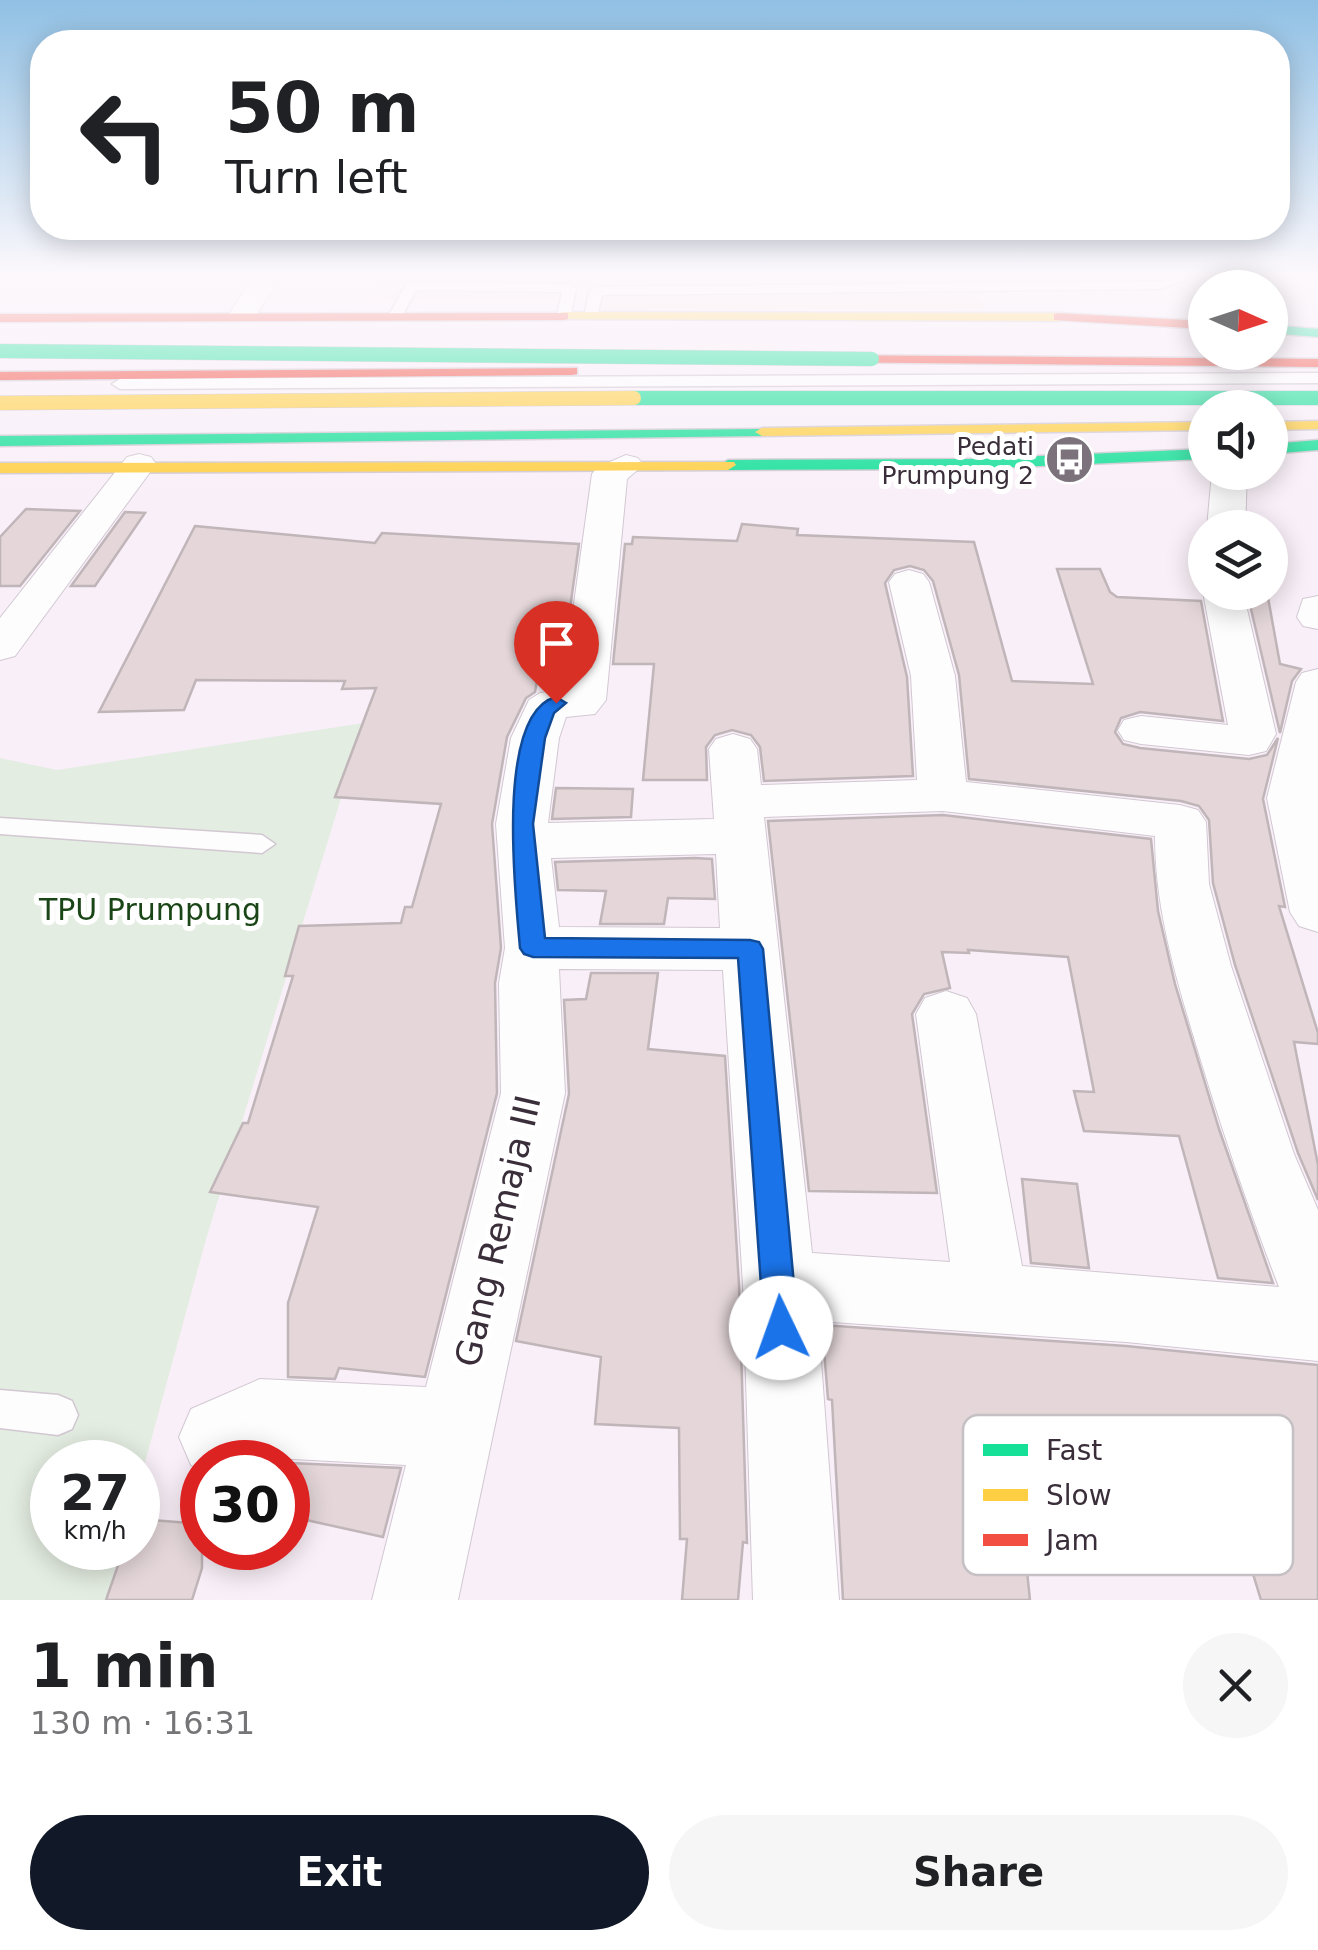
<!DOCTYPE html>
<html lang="en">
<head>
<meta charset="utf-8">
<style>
	:root { --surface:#fff; --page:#f6f6f6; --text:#202124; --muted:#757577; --accent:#111827 }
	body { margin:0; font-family:"DejaVu Sans",sans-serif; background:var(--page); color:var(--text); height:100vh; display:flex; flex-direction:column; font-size:38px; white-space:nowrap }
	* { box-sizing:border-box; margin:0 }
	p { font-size:32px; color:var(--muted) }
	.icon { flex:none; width:55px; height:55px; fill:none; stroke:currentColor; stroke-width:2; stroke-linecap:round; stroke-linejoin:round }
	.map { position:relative; height:1600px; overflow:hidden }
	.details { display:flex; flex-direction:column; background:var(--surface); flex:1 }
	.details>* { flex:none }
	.banner { position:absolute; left:30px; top:30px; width:1260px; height:210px; border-radius:40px; box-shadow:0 5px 25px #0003; background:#fff; color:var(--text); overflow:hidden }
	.needle { width:65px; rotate:93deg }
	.controls { position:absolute; left:1188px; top:270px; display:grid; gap:20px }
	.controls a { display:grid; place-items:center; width:100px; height:100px; border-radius:50%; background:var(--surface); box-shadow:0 5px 25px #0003; font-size:50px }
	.speed { position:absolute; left:30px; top:1440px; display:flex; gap:20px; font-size:50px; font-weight:700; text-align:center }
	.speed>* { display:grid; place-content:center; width:130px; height:130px; border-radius:50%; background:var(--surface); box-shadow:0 5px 25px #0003; line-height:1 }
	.speed small { font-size:25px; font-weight:400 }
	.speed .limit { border:15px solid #d22; background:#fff; color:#111 }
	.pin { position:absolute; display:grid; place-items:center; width:85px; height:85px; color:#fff; margin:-102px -42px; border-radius:50% 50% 50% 0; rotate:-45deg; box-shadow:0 0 10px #0007 }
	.pin .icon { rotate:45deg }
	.me { position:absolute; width:110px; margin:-55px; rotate:357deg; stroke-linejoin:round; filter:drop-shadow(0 0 8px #0008) }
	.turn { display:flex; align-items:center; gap:35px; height:210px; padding:0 30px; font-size:45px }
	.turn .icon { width:130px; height:130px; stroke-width:2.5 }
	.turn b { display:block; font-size:70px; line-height:85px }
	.round { display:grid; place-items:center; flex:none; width:105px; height:105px; border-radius:52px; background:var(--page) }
	.headline { display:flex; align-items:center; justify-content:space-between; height:170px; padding:0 30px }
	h1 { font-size:60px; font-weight:600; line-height:75px }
	.action { display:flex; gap:20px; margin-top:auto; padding:20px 30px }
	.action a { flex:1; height:115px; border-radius:60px; background:var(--accent); color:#fff; font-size:40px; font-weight:600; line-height:115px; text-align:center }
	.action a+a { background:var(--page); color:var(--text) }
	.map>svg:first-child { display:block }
	.industrial { fill:#f8e8e5 }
	.education { fill:#fae8e6 }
	.green { fill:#e4ede2 }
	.building { fill:#e4d6d9; stroke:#c0b5b8; stroke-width:2.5 }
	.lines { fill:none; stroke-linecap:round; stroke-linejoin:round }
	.lane-casing { stroke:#d1c8d1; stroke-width:3 }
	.street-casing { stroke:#d1c8d1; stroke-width:2 }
	.fast-casing { stroke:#d1c8d1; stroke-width:3 }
	.slow-casing { stroke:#d1c8d1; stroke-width:3 }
	.jam-casing { stroke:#d1c8d1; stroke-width:3 }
	.lane { fill:#fefdfe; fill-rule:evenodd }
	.street { fill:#fefdfe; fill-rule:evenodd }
	.fast { fill:#16e098; fill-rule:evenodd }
	.slow { fill:#ffcf43; fill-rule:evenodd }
	.jam { fill:#f24e42; fill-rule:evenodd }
	.fast-bridge-casing { stroke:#c1bbc9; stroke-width:15; stroke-linecap:butt }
	.slow-bridge-casing { stroke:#c1bbc9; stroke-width:15; stroke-linecap:butt }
	.fast-bridge { stroke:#16e098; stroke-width:14 }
	.slow-bridge { stroke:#ffcf43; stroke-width:14 }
	.route { fill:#1a73e8; stroke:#114b97; stroke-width:2.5 }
	.labels { text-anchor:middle; stroke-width:10; stroke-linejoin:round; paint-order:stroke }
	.far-poi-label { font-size:25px; fill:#392e39; stroke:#fff; text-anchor:end }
	.park-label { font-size:30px; fill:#1a4617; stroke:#fff }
	.near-street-label { font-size:35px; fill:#392e39; stroke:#fff }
	.key { fill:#fff; stroke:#c4c0c4; stroke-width:2.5 }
	.key-label { font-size:28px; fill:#392e39 }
</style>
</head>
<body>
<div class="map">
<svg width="1318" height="1600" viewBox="0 0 1318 1600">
	<rect width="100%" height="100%" fill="#f9eff8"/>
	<path class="industrial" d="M 589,275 L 966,275 L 987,309 L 586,311 Z"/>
	<path class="education" d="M 383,275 L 576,275 L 571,300 L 369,301 Z"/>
	<path class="green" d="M 364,723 L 206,1239 L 138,1488 L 138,1462 L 52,1462 L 52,1548 L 121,1548 L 107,1600 L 0,1600 L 0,758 L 57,770 Z"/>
	<g class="building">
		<path d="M 26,509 L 80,511 L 20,586 L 0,586 L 0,537 Z"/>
		<path d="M 125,512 L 145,513 L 95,586 L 71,586 Z"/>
		<path d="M 742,524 L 798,529 L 797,535 L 974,542 L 1012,681 L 1093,684 L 1057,569 L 1100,569 L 1110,592 L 1117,597 L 1201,601 L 1223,721 L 1140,712 L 1121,718 L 1115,732 L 1123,744 L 1140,748 L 1249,759 L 1267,755 L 1278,738 L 1263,799 L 1285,907 L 1279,906 L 1318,1033 L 1318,1044 L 1294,1042 L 1318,1165 L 1318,1200 L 1298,1153 L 1235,965 L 1213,883 L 1209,820 L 1199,806 L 1181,801 L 969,779 L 959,675 L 933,581 L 924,570 L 910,566 L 894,570 L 885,583 L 907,677 L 913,776 L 764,781 L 760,747 L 751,735 L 732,730 L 715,735 L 706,747 L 707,780 L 643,780 L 654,664 L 613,664 L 625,544 L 632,544 L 633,537 L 737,541 Z"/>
		<path d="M 195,526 L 375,543 L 382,533 L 579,544 L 560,680 L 537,680 L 535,692 L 526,698 L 507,737 L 492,824 L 501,948 L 495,983 L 497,1093 L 425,1377 L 339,1368 L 335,1379 L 288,1377 L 288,1303 L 318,1207 L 210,1192 L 243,1123 L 248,1123 L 293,976 L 285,976 L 299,926 L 401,923 L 405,907 L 412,907 L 441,804 L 335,797 L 376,688 L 342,689 L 345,681 L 196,680 L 184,710 L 99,712 Z"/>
		<path d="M 1247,592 L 1267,592 L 1280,664 L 1301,669 L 1292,681 L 1280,733 Z"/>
		<path d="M 556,788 L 633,789 L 631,817 L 552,819 Z"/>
		<path d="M 943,815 L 1151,839 L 1158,911 L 1175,984 L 1219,1129 L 1273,1283 L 1218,1278 L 1179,1136 L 1084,1131 L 1074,1091 L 1094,1092 L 1068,957 L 968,950 L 969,953 L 942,952 L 950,988 L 924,994 L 912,1014 L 937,1193 L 809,1191 L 768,821 Z"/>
		<path d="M 695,858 L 712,859 L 715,899 L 668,898 L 664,924 L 600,924 L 606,891 L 558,890 L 555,862 Z"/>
		<path d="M 591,973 L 658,973 L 648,1049 L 725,1056 L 739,1285 L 747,1543 L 743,1542 L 738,1600 L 682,1600 L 687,1539 L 680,1539 L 679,1428 L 595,1424 L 601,1357 L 516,1341 L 569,1094 L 564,1000 L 586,999 Z"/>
		<path d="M 1022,1179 L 1077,1184 L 1089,1268 L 1031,1263 Z"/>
		<path d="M 822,1325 L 1126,1346 L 1318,1365 L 1318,1600 L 1261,1600 L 1242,1538 L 1104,1527 L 1088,1431 L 971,1426 L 984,1548 L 1025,1552 L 1030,1600 L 843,1600 L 832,1400 L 828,1399 Z"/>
		<path d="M 290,1463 L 401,1468 L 383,1537 L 288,1516 Z"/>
		<path d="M 138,1519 L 202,1524 L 202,1568 L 192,1600 L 106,1600 L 124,1548 L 138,1548 Z"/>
	</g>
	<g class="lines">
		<defs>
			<g id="lane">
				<path d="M 1177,275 L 1196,275 L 1161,289 L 602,295 L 597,317 L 585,314 L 589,291 L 596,287 L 1160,281 Z"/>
				<path d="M 412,282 L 569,284 L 576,288 L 571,315 L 564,319 L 557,315 L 562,292 L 416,290 L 401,318 L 391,318 L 389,315 L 407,283 Z"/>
				<path d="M 1318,373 L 1318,383 L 120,389 L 112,384 L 120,379 Z"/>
				<path d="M 0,818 L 262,835 L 275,844 L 262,853 L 0,834 Z"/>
				<path d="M 0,1390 L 58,1395 L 72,1401 L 78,1415 L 72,1429 L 58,1435 L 0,1428 Z"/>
			</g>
			<g id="street">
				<path d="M 255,275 L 281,275 L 253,320 L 233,320 L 229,314 Z"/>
				<path d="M 1260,275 L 1286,275 L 1275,294 L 1270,295 L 1270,288 L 1253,288 Z"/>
				<path d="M 139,454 L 151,457 L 156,464 L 15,656 L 0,660 L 0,618 L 127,457 Z"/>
				<path d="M 626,455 L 638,458 L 643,465 L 627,479 L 606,700 L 595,714 L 566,717 L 559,738 L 548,823 L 714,819 L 709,749 L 716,739 L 733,734 L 750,739 L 757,749 L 761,785 L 917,780 L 911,676 L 889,582 L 895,574 L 909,570 L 923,574 L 929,582 L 955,676 L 966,782 L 1180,805 L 1198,810 L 1206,822 L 1209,884 L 1231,966 L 1294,1154 L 1318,1210 L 1318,1361 L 1126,1342 L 818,1321 L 839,1600 L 753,1600 L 743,1285 L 723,970 L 559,969 L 565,1093 L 458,1600 L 372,1600 L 406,1465 L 274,1458 L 268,1462 L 202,1462 L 202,1470 L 191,1465 L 179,1437 L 191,1409 L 260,1379 L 426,1387 L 501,1093 L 499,983 L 505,948 L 496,824 L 511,738 L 529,700 L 540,693 L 562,690 L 592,474 L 598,467 ZM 943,811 L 1155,836 C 1155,904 1173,967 1192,1031 C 1218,1118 1246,1202 1279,1287 L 1022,1266 L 976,1014 L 967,998 L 946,991 L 925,998 L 916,1014 L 950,1262 L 812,1253 L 764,817 ZM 716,854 L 720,928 L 559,927 L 551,858 Z"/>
				<path d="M 1212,472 L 1247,472 L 1245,528 L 1207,528 Z"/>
				<path d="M 1205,589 L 1205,592 L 1243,592 L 1276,734 L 1266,751 L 1249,755 L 1141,744 L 1124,740 L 1118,730 L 1124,720 L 1141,716 L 1228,725 L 1203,592 Z"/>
				<path d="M 1318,596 L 1318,629 L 1303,626 L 1297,617 L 1303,599 Z"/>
				<path d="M 1318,669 L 1318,932 L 1299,926 L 1290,912 L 1267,798 L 1296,682 L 1302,673 Z"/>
			</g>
			<g id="fast">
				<path d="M 1270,325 L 1318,329 L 1318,337 L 1270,333 Z"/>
				<path d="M 767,429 L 769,432 L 762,436 L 0,446 L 0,436 Z"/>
				<path d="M 1318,440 L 1318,450 L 1270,454 L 1270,444 Z"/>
				<path d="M 1205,449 L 1205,459 L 970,469 L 728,470 L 720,465 L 728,460 L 970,459 Z"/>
			</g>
			<g id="slow">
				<path d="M 564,312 L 1058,313 L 1064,317 L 1058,321 L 560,319 L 560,313 Z"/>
				<path d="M 1318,421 L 1318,429 L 1270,430 L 1270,422 Z"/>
				<path d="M 1205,422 L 1205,430 L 762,436 L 755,432 L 762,428 Z"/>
				<path d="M 734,462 L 736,465 L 728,470 L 0,473 L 0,463 Z"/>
			</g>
			<g id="jam">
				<path d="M 568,313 L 568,319 L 564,320 L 0,322 L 0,314 Z"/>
				<path d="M 1058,313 L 1205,321 L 1205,329 L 1054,320 L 1054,314 Z"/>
				<path d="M 816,355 L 1318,359 L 1318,367 L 811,362 L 809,359 Z"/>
				<path d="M 577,368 L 577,374 L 572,375 L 0,380 L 0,372 Z"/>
			</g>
		</defs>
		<use href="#lane" class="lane-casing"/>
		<use href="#street" class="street-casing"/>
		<use href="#fast" class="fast-casing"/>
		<use href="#slow" class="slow-casing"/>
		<use href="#jam" class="jam-casing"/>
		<use href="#lane" class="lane"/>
		<use href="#street" class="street"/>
		<use href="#fast" class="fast"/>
		<use href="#slow" class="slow"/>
		<use href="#jam" class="jam"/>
		<defs>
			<g id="fast-bridge">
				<path d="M 0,351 L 872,359"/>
				<path d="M 634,398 L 1318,398"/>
			</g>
			<path id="slow-bridge" d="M 0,403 L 634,398"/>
		</defs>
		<use href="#fast-bridge" class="fast-bridge-casing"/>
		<use href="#slow-bridge" class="slow-bridge-casing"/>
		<use href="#fast-bridge" class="fast-bridge"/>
		<use href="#slow-bridge" class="slow-bridge"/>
	</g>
	<linearGradient id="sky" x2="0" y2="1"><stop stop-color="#90c0e4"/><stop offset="0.55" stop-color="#fcf8fc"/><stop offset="1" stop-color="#fcf8fc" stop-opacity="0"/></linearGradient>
	<rect width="1318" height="499" fill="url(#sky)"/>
	<path class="route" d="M 556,697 L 566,703 L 554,713 L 545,738 L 533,824 L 545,938 L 750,940 L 759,942 L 763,949 L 798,1328 L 793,1340 L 781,1344 L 769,1340 L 764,1328 L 738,958 L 533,957 L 524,954 L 520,948 C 516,899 494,713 556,697 Z"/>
	<defs>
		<symbol id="bus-disc" viewBox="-11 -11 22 22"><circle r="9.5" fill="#7c727c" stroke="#fff"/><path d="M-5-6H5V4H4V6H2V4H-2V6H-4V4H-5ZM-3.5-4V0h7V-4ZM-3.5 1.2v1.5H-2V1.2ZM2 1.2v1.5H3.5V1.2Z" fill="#fff"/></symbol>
	</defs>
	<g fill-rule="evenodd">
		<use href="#bus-disc" x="1042" y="432" width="55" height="55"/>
	</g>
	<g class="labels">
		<g class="far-poi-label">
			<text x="1034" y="455">Pedati<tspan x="1034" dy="29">Prumpung 2</tspan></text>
		</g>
		<g class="park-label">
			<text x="150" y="920">TPU Prumpung</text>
		</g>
		<g class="near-street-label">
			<text transform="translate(498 1231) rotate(-77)" y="12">Gang Remaja III</text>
		</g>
	</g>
	<rect x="963" y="1415" width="330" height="160" rx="15" class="key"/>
	<rect x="983" y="1444" width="45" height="12" fill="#16e098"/>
	<rect x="983" y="1489" width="45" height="12" fill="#ffcf43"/>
	<rect x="983" y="1534" width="45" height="12" fill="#f24e42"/>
	<g class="key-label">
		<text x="1046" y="1460">Fast</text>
		<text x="1046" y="1505">Slow</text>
		<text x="1046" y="1550">Jam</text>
	</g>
</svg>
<div class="controls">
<a><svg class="needle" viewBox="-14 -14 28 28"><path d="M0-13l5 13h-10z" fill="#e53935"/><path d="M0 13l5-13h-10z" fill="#757577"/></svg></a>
<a><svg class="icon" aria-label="sound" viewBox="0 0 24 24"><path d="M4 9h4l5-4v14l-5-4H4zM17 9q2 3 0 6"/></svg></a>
<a><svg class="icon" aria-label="layers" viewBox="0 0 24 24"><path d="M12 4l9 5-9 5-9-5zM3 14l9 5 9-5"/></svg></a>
</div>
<div class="speed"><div>27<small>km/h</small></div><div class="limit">30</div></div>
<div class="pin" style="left:556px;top:703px;background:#d93025"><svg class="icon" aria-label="arrive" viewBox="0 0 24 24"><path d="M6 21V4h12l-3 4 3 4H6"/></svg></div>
<svg class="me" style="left:781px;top:1328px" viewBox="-20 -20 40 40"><circle r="19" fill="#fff"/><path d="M0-13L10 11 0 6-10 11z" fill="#1a73e8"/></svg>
<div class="banner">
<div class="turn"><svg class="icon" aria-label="left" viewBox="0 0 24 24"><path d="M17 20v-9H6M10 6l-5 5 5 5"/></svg><div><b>50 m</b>Turn left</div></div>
</div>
</div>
<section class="details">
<div class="headline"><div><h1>1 min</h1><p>130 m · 16:31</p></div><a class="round"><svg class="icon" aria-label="close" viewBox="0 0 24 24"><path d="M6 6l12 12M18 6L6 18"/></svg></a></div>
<div class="action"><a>Exit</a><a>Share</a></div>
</section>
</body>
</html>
